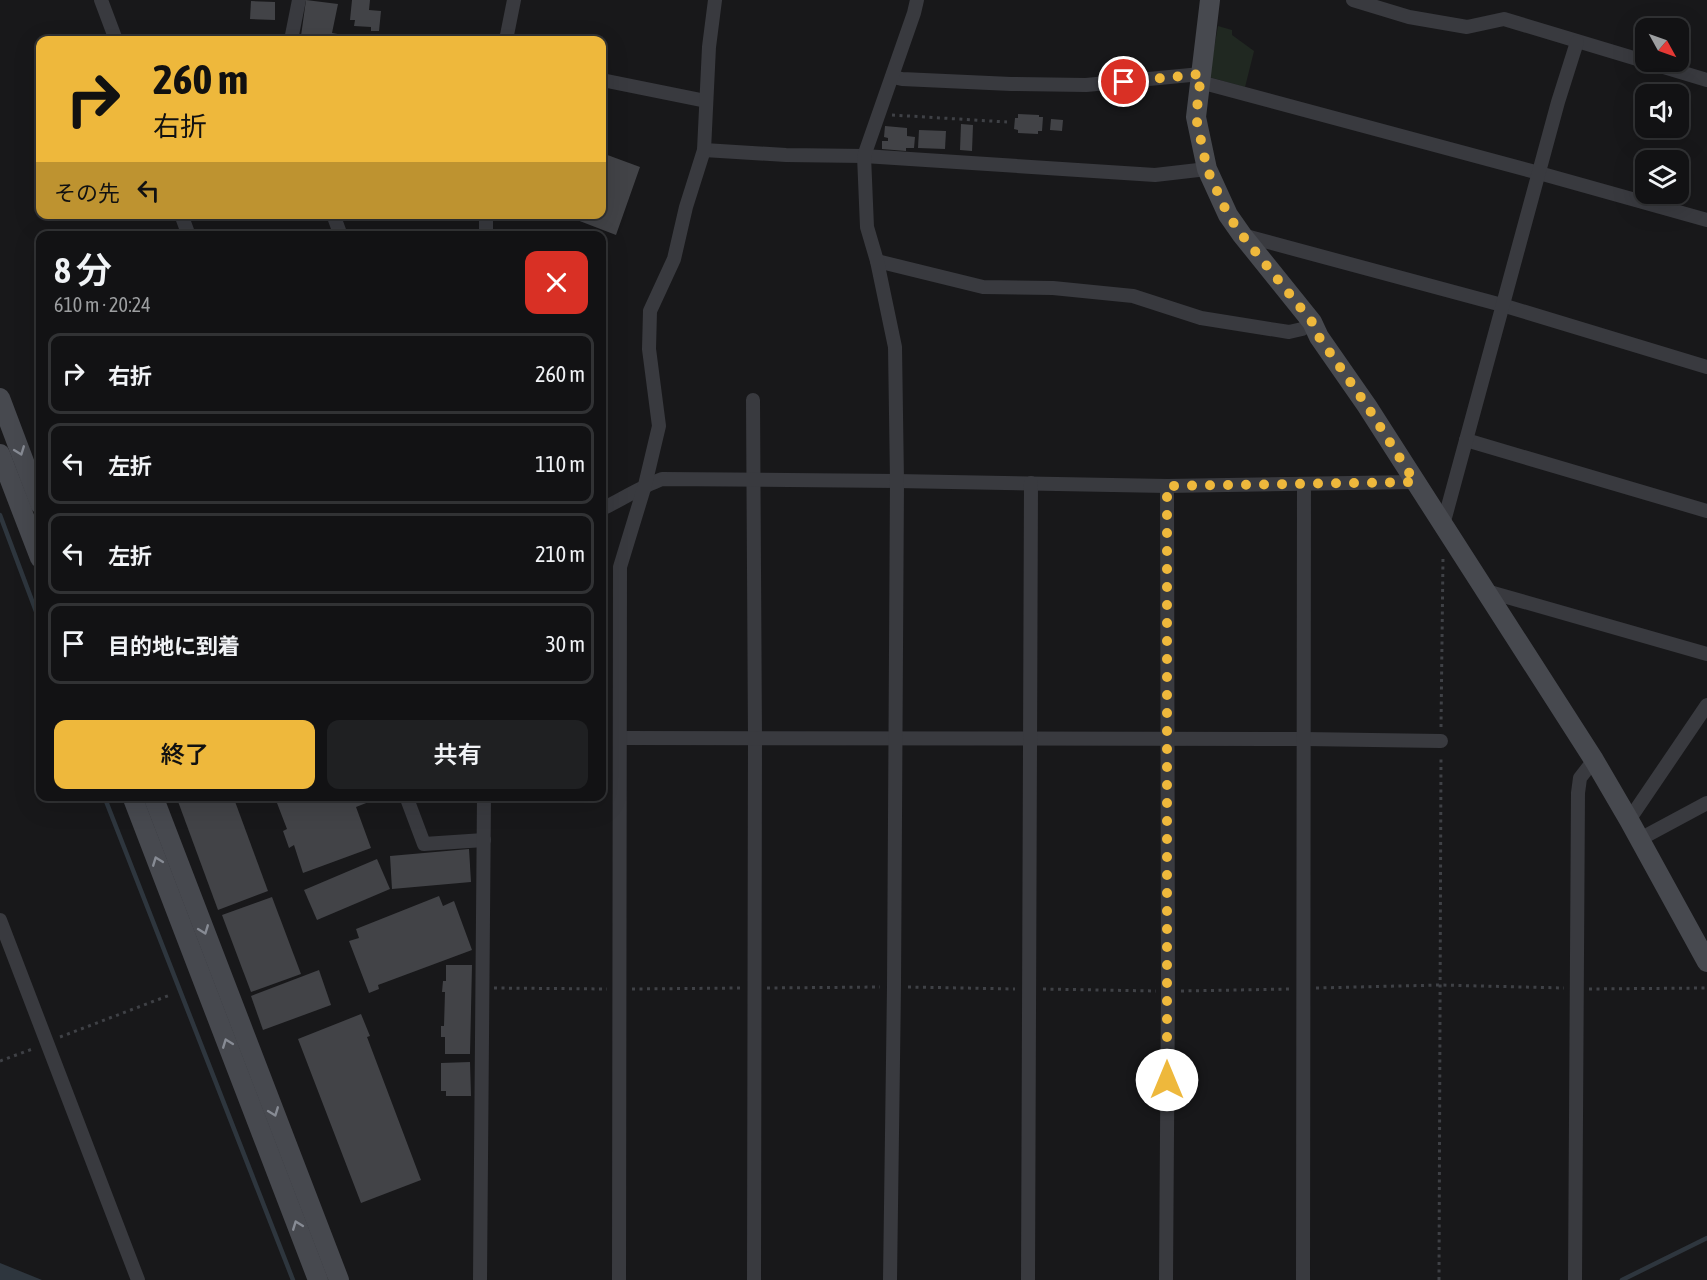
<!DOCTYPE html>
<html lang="ja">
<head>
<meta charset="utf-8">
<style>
	:root { --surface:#121214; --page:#1f2022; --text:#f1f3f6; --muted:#9c9ea0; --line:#313234; --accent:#eeb83c }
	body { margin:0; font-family:"Asap Condensed","Noto Sans JP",sans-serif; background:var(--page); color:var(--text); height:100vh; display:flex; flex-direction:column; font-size:22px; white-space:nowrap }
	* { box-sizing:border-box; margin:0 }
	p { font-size:20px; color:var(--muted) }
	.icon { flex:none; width:33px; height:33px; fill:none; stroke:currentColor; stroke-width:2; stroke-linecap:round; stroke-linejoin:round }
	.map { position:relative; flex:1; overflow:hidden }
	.sheet { position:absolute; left:36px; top:231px; width:570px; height:570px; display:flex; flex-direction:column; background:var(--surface); border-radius:12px; box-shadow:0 6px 24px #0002,0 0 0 2px var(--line) }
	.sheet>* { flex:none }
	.top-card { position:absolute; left:36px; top:36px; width:570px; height:183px; border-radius:12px; box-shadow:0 6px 24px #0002,0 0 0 2px var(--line); background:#eeb83c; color:#111; overflow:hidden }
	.needle { width:39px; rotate:130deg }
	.fabs { position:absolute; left:1635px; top:18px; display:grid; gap:12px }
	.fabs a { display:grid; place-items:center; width:54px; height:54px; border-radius:12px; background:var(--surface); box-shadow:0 6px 24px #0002,0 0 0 2px var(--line); font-size:30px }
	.pin { position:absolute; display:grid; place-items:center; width:51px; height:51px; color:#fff; margin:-26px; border:3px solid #fff; border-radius:50%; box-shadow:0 2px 6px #0007 }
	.me { position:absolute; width:66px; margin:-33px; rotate:0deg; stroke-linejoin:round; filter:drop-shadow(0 0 4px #0008) }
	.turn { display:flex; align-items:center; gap:21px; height:126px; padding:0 18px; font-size:27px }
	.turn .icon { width:78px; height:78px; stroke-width:2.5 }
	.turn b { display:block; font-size:42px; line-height:51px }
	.then { display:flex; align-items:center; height:57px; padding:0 18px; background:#0003; gap:12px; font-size:22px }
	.round { display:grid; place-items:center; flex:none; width:63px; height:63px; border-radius:12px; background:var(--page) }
	.summary { display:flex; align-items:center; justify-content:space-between; height:102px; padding:0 18px }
	h1 { font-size:36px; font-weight:600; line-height:45px }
	.primary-button { display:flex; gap:12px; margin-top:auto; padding:12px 18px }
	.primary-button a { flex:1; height:69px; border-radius:12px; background:var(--accent); color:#111; font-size:24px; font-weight:600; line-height:69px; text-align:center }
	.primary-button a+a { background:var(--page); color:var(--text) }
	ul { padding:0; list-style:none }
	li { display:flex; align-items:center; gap:18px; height:81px; margin:0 12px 9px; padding:0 6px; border:3px solid var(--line); border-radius:12px }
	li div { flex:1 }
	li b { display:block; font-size:22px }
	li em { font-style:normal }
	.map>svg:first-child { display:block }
	.green { fill:#202821 }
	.water { fill:#2e363e }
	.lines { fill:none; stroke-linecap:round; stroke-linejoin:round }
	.stream { stroke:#2e363e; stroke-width:4.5 }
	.building { fill:#424347 }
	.path { stroke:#3f4146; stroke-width:3; stroke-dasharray:3 4.5; stroke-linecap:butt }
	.street { stroke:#393a3f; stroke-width:14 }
	.secondary { stroke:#47494f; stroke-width:20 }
	.oneway { stroke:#878b94 }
	.route { stroke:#eeb83c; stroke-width:10; stroke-dasharray:0 18 }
</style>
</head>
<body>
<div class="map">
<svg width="1707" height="1280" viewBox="0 0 1707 1280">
	<rect width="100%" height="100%" fill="#18181a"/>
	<path class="green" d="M 1218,26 L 1232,30 L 1232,35 L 1254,51 L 1245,87 L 1209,77 Z"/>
	<path class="water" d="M 0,1263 L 42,1280 L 0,1280 Z"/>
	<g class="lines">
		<g class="stream">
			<path d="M 0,515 L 40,622"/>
			<path d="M 104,796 L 293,1280"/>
			<path d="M 1622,1280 L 1707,1238"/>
		</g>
	</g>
	<g class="building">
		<path d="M 306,0 L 338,4 L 332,33 L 343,35 L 342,40 L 321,40 L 301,36 Z"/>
		<path d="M 352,0 L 370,0 L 369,10 L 381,11 L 379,31 L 371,31 L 371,27 L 354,26 L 355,20 L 350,20 Z"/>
		<path d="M 251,1 L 275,2 L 275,20 L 250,19 Z"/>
		<path d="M 1018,114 L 1039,115 L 1039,117 L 1043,117 L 1042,131 L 1038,131 L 1038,134 L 1018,133 L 1018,130 L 1014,129 L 1015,118 L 1018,118 Z"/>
		<path d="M 1051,119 L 1063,120 L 1062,131 L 1050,130 Z"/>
		<path d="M 961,124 L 973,125 L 972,151 L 960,150 Z"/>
		<path d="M 885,126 L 907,128 L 907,136 L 915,137 L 914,148 L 906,148 L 906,151 L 882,149 L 882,141 L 888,141 L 888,138 L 884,137 Z"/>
		<path d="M 919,130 L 946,131 L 945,149 L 918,148 Z"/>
		<path d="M 602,153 L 640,167 L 616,235 L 577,220 L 579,214 L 602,214 Z"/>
		<path d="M 176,796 L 233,796 L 268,891 L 218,910 Z"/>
		<path d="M 295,796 L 384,796 L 356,807 L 371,848 L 303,873 L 294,845 L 289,848 L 283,831 L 287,829 L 277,803 Z"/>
		<path d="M 469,849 L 471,882 L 392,889 L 390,856 Z"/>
		<path d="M 377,859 L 390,889 L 317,920 L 304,890 Z"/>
		<path d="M 439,896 L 443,906 L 454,901 L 472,950 L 378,985 L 379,989 L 369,993 L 349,941 L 359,938 L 356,929 Z"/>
		<path d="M 272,897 L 301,974 L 251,992 L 222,915 Z"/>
		<path d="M 446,965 L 472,965 L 470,1054 L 445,1054 L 445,1037 L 441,1037 L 441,1026 L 444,1026 L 445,992 L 442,992 L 443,981 L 446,981 Z"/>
		<path d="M 319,970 L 331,1005 L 263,1030 L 251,996 Z"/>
		<path d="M 361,1014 L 370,1036 L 367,1037 L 421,1180 L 361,1203 L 298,1039 Z"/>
		<path d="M 470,1062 L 471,1096 L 446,1096 L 446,1091 L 441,1091 L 441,1063 Z"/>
	</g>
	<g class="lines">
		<g class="path">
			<path d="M 892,115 L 1007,122"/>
			<path d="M 1441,727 L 1443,557"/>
			<path d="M 908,987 L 1015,989"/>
			<path d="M 494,988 L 607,989"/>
			<path d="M 767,988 L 880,987"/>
			<path d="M 1316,988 L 1440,985 L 1564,988"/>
			<path d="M 632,989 L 742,988"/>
			<path d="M 1043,989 L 1156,991"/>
			<path d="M 1589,989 L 1707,988"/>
			<path d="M 1181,991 L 1291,989"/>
			<path d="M 60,1037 L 170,995"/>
			<path d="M 0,1061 L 35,1048"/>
			<path d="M 1439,1280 L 1441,755"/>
		</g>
		<g class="street">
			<path d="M 101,0 L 116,40"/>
			<path d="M 1353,0 L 1409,17 L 1467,27 L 1504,19 L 1707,80"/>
			<path d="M 291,40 L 299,0"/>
			<path d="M 506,40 L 514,0"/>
			<path d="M 893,77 L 902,79 L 1011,84 L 1086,85 L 1201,74"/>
			<path d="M 602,80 L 706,101"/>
			<path d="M 1200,82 L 1539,173 L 1707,220"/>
			<path d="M 704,150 L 786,155 L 864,156 L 1155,175 L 1207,169"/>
			<path d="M 181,214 L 189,236"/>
			<path d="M 333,214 L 341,236"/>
			<path d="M 486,214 L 486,236"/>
			<path d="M 1242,235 L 1502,305 L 1707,367"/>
			<path d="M 877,261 L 983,287 L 1053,288 L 1133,296 L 1201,318 L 1289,332 L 1302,329 L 1312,322"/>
			<path d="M 753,400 L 755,738 L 754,1280"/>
			<path d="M 1466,440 L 1707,511"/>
			<path d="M 602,509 C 622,499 641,487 662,479 L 897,481 L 1167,486 L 1415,482"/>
			<path d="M 1443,525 L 1558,102 L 1577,42"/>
			<path d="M 1486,591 L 1707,654"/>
			<path d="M 620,738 L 1304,739 L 1441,741"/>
			<path d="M 406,796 L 424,844 L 484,840"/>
			<path d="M 1629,820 L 1707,705"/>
			<path d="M 1640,839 L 1707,803"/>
			<path d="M 0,920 L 138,1280"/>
			<path d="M 480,1280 L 484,796"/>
			<path d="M 619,1280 L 620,567 L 645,485 L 659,426 L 649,349 L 650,311 L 674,259 L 686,207 L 704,150 L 709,47 L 715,0"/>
			<path d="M 890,1280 L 894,987 L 897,481 L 895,347 L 877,261 L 867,227 L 864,156 L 914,13 L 917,0"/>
			<path d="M 1028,1280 L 1031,483"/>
			<path d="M 1166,1280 L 1168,991 L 1167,486"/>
			<path d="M 1303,1280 L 1304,484"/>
			<path d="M 1575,1280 L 1578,793 L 1580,778 L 1594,760"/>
		</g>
		<g class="secondary">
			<path d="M 1210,0 L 1196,117 L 1207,169 L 1228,215 L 1242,235 L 1312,322 L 1319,337 L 1367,406 L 1594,760 L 1629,820 L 1707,962"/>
			<path d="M 0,398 L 40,504"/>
			<path d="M 0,454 L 40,558"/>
			<path d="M 132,796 L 318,1280"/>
			<path d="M 153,796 L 339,1280"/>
		</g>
	</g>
	<defs><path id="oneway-chevron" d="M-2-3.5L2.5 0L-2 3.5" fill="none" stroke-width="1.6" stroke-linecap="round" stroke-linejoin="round" transform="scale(1.5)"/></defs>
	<g class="oneway">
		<use href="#oneway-chevron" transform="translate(20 451) rotate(69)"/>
		<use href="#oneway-chevron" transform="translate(157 861) rotate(-111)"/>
		<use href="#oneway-chevron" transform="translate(204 930) rotate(69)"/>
		<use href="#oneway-chevron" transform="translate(227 1043) rotate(-111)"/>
		<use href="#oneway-chevron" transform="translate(274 1112) rotate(69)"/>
		<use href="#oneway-chevron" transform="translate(297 1225) rotate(-111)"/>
	</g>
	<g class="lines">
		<path class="route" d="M 1124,82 L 1201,74 L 1196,117 L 1207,169 L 1228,215 L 1242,235 L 1312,322 L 1319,337 L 1367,406 L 1415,482 L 1167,486 L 1167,1080"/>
	</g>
</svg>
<div class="fabs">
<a><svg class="needle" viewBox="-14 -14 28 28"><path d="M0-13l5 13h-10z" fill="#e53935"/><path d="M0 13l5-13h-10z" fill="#9c9ea0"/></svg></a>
<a><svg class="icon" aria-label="sound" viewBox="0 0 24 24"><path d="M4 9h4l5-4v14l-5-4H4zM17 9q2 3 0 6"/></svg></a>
<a><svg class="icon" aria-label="layers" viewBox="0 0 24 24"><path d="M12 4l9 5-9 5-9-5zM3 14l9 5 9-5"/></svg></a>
</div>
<div class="pin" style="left:1124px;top:82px;background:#d93025"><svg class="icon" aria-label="arrive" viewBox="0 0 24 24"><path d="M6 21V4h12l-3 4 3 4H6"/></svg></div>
<svg class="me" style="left:1167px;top:1080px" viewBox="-20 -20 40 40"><circle r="19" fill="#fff"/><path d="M0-13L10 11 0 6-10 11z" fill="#eeb83c"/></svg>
<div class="top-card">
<div class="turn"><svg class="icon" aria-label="right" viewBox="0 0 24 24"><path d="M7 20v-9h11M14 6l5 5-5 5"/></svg><div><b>260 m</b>右折</div></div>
<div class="then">その先<svg class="icon" aria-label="left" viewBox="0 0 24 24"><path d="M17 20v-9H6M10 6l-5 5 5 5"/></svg></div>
</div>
<section class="sheet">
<div class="summary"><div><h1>8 分</h1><p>610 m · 20:24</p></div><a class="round" style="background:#d93025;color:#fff"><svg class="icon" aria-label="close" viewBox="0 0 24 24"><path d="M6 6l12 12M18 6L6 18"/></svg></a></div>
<ul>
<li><svg class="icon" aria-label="right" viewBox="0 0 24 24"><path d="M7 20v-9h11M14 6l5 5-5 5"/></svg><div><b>右折</b></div><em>260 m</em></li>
<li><svg class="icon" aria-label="left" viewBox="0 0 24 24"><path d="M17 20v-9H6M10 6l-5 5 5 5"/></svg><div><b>左折</b></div><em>110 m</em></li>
<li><svg class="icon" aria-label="left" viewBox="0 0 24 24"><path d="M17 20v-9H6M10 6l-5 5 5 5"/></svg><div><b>左折</b></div><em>210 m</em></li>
<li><svg class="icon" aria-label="arrive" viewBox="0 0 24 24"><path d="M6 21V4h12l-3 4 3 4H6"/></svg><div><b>目的地に到着</b></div><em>30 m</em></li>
</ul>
<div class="primary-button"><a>終了</a><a>共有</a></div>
</section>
</div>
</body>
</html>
